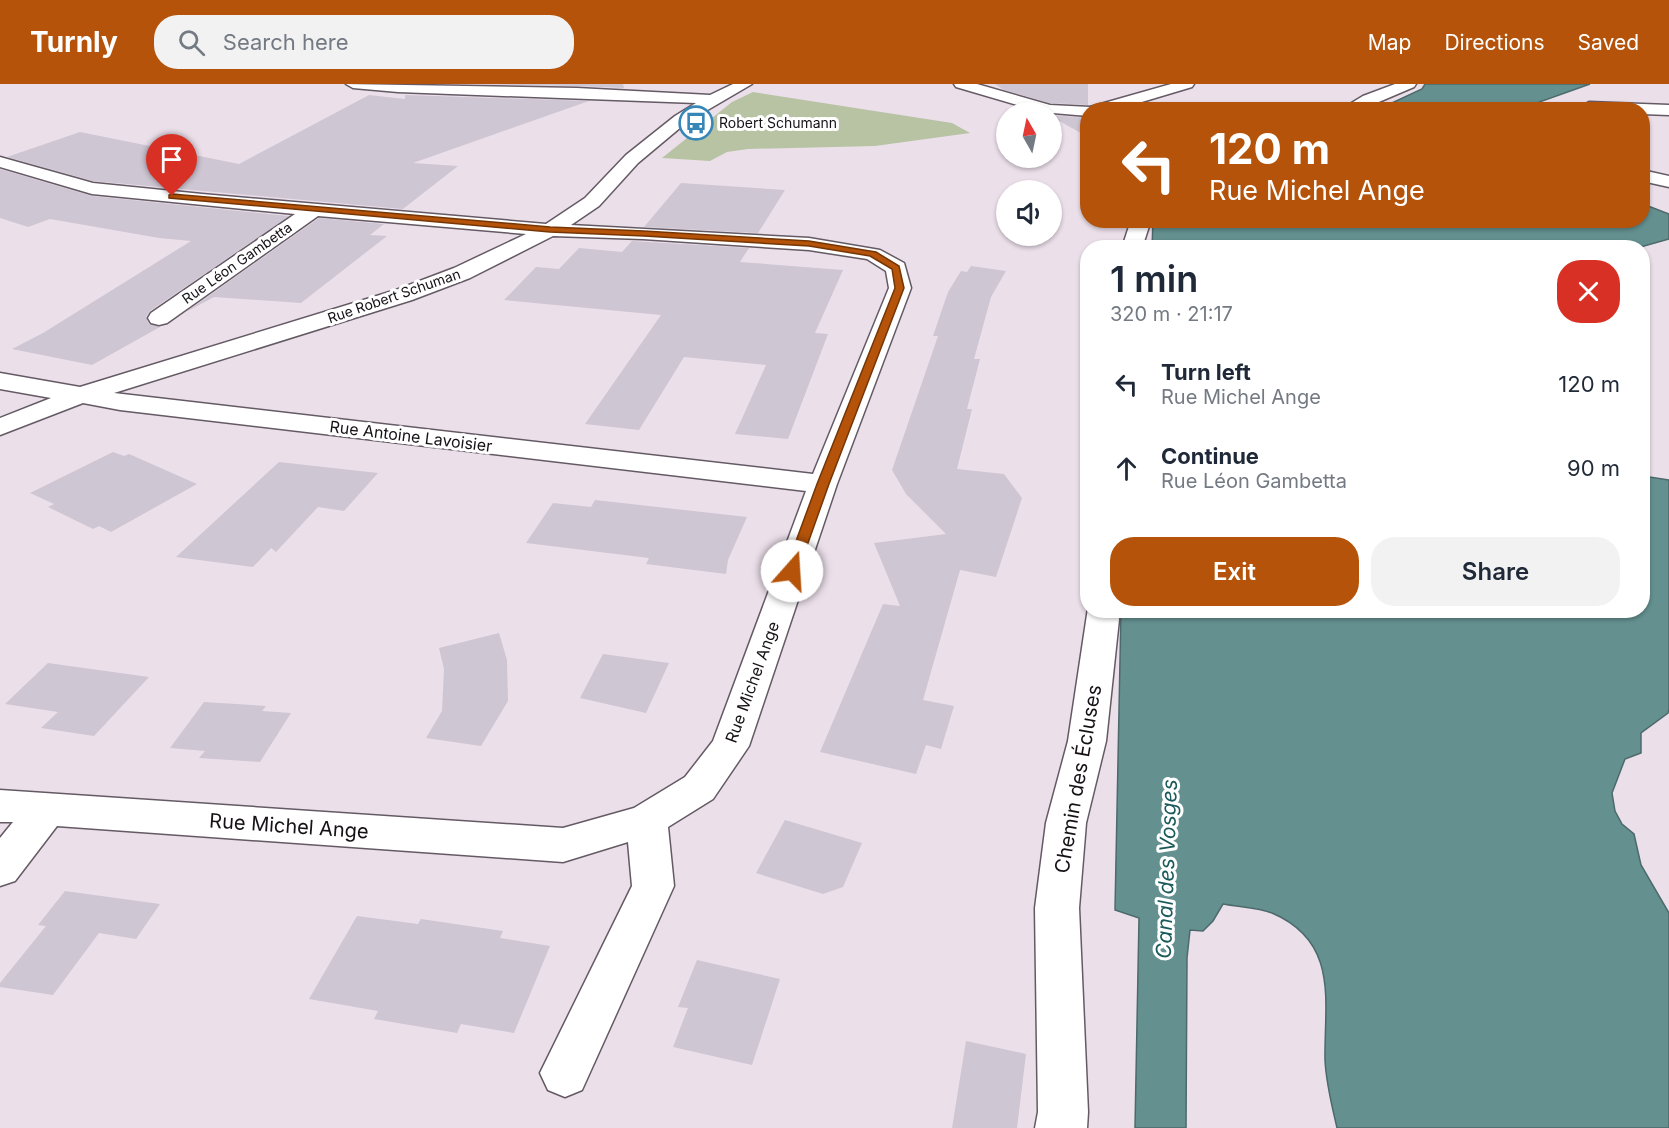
<!DOCTYPE html>
<html lang="en">
<head>
<meta charset="utf-8">
<style>
	:root { --surface:#fff; --page:#f2f2f3; --text:#1f2937; --muted:#747a83; --accent:#b45309 }
	body { margin:0; font-family:Inter,sans-serif; background:var(--page); color:var(--text); height:100vh; display:flex; flex-direction:column; font-size:22px; white-space:nowrap }
	* { box-sizing:border-box; margin:0 }
	p { font-size:20px; color:var(--muted) }
	.icon { flex:none; width:33px; height:33px; fill:none; stroke:currentColor; stroke-width:2; stroke-linecap:round; stroke-linejoin:round }
	.map { position:relative; flex:1; overflow:hidden }
	.side { position:absolute; left:1080px; top:156px; width:570px; height:378px; display:flex; flex-direction:column; background:var(--surface); border-radius:24px; box-shadow:0 2px 4px #0004 }
	.side>* { flex:none }
	.hud { position:absolute; left:1080px; top:18px; width:570px; height:126px; border-radius:24px; box-shadow:0 2px 4px #0004; background:#b45309; color:#fff; overflow:hidden }
	.needle { width:39px; rotate:351deg }
	.buttons { position:absolute; left:996px; top:18px; display:grid; gap:12px }
	.buttons a { display:grid; place-items:center; width:66px; height:66px; border-radius:50%; background:var(--surface); box-shadow:0 2px 4px #0004; font-size:30px }
	.pin { position:absolute; display:grid; place-items:center; width:51px; height:51px; color:#fff; margin:-62px -26px; border-radius:50% 50% 50% 0; rotate:-45deg; box-shadow:0 0 6px #0007 }
	.pin .icon { rotate:45deg }
	.me { position:absolute; width:66px; margin:-33px; rotate:19deg; stroke-linejoin:round; filter:drop-shadow(0 0 4px #0008) }
	.turn { display:flex; align-items:center; gap:21px; height:126px; padding:0 30px; font-size:27px }
	.turn .icon { width:78px; height:78px; stroke-width:2.5 }
	.turn b { display:block; font-size:42px; line-height:51px }
	.round { display:grid; place-items:center; flex:none; width:63px; height:63px; border-radius:24px; background:var(--page) }
	.overview { display:flex; align-items:center; justify-content:space-between; height:102px; padding:0 30px }
	h1 { font-size:36px; font-weight:600; line-height:45px }
	.primary-button { display:flex; gap:12px; margin-top:auto; padding:12px 30px }
	.primary-button a { flex:1; height:69px; border-radius:24px; background:var(--accent); color:#fff; font-size:24px; font-weight:600; line-height:69px; text-align:center }
	.primary-button a+a { background:var(--page); color:var(--text) }
	ul { padding:0; list-style:none }
	li { display:flex; align-items:center; gap:18px; height:84px; padding:0 30px }
	li div { flex:1 }
	li b { display:block; font-size:22px }
	li em { font-style:normal }
	header { display:flex; align-items:center; gap:36px; box-sizing:border-box; height:84px; padding:0 30px; background:var(--accent); color:#fff }
	header strong { font-size:28px }
	nav { display:flex; gap:33px; margin-inline-start:auto; font-size:21px }
	.search { width:420px; height:54px; background:var(--page); display:flex; align-items:center; gap:15px; box-sizing:border-box; padding:0 21px; border-radius:24px; color:var(--muted); font-size:22px }
	.map>svg:first-child { display:block }
	.green { fill:#b8c3a3 }
	.water { fill:#649090; stroke:#4c6a6b; stroke-width:1.5 }
	.building { fill:#cec6d3 }
	.lines { fill:none; stroke-linecap:round; stroke-linejoin:round }
	.minor-casing { stroke:#645a64; stroke-width:3 }
	.minor { fill:#fff; fill-rule:evenodd }
	.route { fill:#b45309; stroke:#753606; stroke-width:1.5 }
	.labels { text-anchor:middle; stroke-width:6; stroke-linejoin:round; paint-order:stroke }
	.far-poi-label { font-size:14px; fill:#151115; stroke:#fff; text-anchor:start }
	.far-street-label { font-size:14px; fill:#151115; stroke:#fff }
	.street-label { font-size:16px; fill:#151115; stroke:#fff }
	.near-street-label { font-size:20px; fill:#151115; stroke:#fff }
	.near-water-label { font-size:21px; font-style:italic; fill:#1b5a5b; stroke:#fff }
</style>
</head>
<body>
<header>
<strong>Turnly</strong>
<div class="search"><svg class="icon" aria-label="search" viewBox="0 0 24 24"><circle cx="10" cy="10" r="6"/><path d="M15 15l6 6"/></svg>Search here</div>
<nav><a>Map</a><a>Directions</a><a>Saved</a></nav>
</header>
<div class="map">
<svg width="1669" height="1044" viewBox="0 0 1669 1044">
	<rect width="100%" height="100%" fill="#ebdfea"/>
	<path class="green" d="M 753,8 L 952,39 L 970,49 L 875,62 L 748,65 L 727,68 L 710,77 L 662,74 L 732,18 Z"/>
	<g class="water">
		<path d="M 1425,0 L 1590,0 L 1520,25 L 1379,25 L 1422,5 Z"/>
		<path d="M 1643,120 L 1669,130 L 1669,155 L 1637,164 L 1152,164 L 1153,137 L 1642,136 Z"/>
		<path d="M 1643,392 L 1669,396 L 1669,625 L 1668,629 L 1641,649 L 1641,669 L 1625,675 L 1612,709 L 1615,727 L 1622,740 L 1634,750 L 1641,781 L 1669,829 L 1669,1044 L 1337,1044 C 1332,1022 1326,999 1325,976 C 1324,919 1340,858 1272,829 C 1258,823 1238,823 1223,820 L 1213,837 L 1203,847 L 1190,846 L 1187,874 L 1186,1044 L 1135,1044 L 1139,834 L 1115,826 L 1121,527 L 1642,526 Z"/>
	</g>
	<g class="building">
		<path d="M 476,0 L 623,0 L 624,4 L 577,2 Z"/>
		<path d="M 995,0 L 1088,0 L 1088,21 L 1050,19 L 1004,6 Z"/>
		<path d="M 369,11 L 405,15 L 405,11 L 589,17 L 413,79 L 458,82 L 403,125 L 93,97 L 7,73 L 80,48 L 239,80 Z"/>
		<path d="M 1052,31 L 1088,34 L 1088,53 L 1052,33 Z"/>
		<path d="M 0,85 L 92,112 L 289,132 L 150,227 L 146,233 L 149,240 L 160,243 L 92,281 L 12,265 L 43,249 L 191,157 L 159,154 L 50,135 L 28,143 L 0,134 Z"/>
		<path d="M 681,99 L 785,106 L 758,149 L 644,143 Z"/>
		<path d="M 319,134 L 384,140 L 370,151 L 387,152 L 301,219 L 214,213 L 186,228 Z"/>
		<path d="M 632,157 L 749,164 L 740,178 L 843,186 L 815,249 L 828,250 L 788,355 L 735,350 L 766,281 L 684,273 L 639,346 L 585,340 L 661,231 L 504,216 L 536,183 L 559,185 L 579,164 L 622,168 Z"/>
		<path d="M 971,182 L 1006,187 L 991,213 L 974,275 L 980,275 L 967,325 L 972,325 L 957,385 L 1004,390 L 1022,414 L 996,493 L 960,486 L 923,616 L 954,622 L 941,665 L 926,661 L 916,690 L 820,668 L 883,520 L 900,522 L 874,459 L 946,450 L 906,410 L 892,386 L 938,252 L 933,252 L 948,208 L 961,187 L 967,188 Z"/>
		<path d="M 113,368 L 124,372 L 129,370 L 197,400 L 111,448 L 99,442 L 93,445 L 48,423 L 54,420 L 30,409 Z"/>
		<path d="M 279,378 L 378,389 L 344,427 L 318,423 L 276,468 L 271,464 L 253,483 L 176,473 Z"/>
		<path d="M 595,416 L 747,433 L 728,476 L 726,490 L 646,480 L 649,474 L 526,459 L 553,419 L 591,423 Z"/>
		<path d="M 499,549 L 507,576 L 508,617 L 481,662 L 426,654 L 442,627 L 444,585 L 439,564 Z"/>
		<path d="M 603,570 L 669,579 L 646,629 L 580,614 Z"/>
		<path d="M 48,579 L 149,593 L 94,652 L 41,644 L 58,628 L 5,620 Z"/>
		<path d="M 204,618 L 266,622 L 262,627 L 291,629 L 260,678 L 199,674 L 205,667 L 170,664 Z"/>
		<path d="M 785,736 L 862,759 L 843,803 L 823,810 L 756,789 Z"/>
		<path d="M 65,807 L 160,820 L 136,855 L 99,849 L 53,911 L 0,903 L 0,899 L 46,842 L 38,841 Z"/>
		<path d="M 357,832 L 418,840 L 421,835 L 503,847 L 500,854 L 550,862 L 514,949 L 461,940 L 457,949 L 374,935 L 378,927 L 309,915 Z"/>
		<path d="M 697,876 L 780,895 L 752,981 L 673,963 L 688,924 L 678,923 Z"/>
		<path d="M 966,957 L 1026,970 L 1017,1044 L 952,1044 Z"/>
	</g>
	<g class="lines">
		<defs>
			<g id="minor">
				<path d="M 346,0 L 577,4 L 710,11 L 733,0 L 752,0 L 687,38 L 638,79 L 599,122 L 571,141 L 809,154 L 880,166 L 904,179 L 911,204 L 837,400 L 749,662 L 713,715 L 668,743 L 674,802 L 582,1006 L 565,1013 L 548,1006 L 540,989 L 632,802 L 628,758 L 563,778 L 57,742 L 15,797 L 0,802 L 0,754 L 13,738 L 0,738 L 0,706 L 563,744 L 634,724 L 685,693 L 713,657 L 806,407 L 120,326 L 83,319 L 0,351 L 0,334 L 51,314 L 0,305 L 0,289 L 80,303 L 396,206 L 454,184 L 526,150 L 318,132 L 167,239 L 159,241 L 151,239 L 148,234 L 151,229 L 295,130 L 92,110 L 0,83 L 0,73 L 93,99 L 202,110 L 546,140 L 585,114 L 626,71 L 675,32 L 696,19 L 398,8 L 353,4 ZM 553,152 L 643,155 L 809,166 L 867,175 L 886,187 L 889,204 L 813,390 L 114,309 L 412,216 L 470,194 Z"/>
				<path d="M 954,0 L 977,0 L 1050,21 L 1090,23 L 1171,0 L 1194,0 L 1192,3 L 1115,26 L 1088,26 L 1088,32 L 1041,28 L 956,3 Z"/>
				<path d="M 1395,0 L 1416,0 L 1414,3 L 1360,26 L 1340,26 L 1363,12 Z"/>
				<path d="M 1589,18 L 1669,21 L 1669,31 L 1642,30 L 1642,26 L 1573,26 Z"/>
				<path d="M 1642,86 L 1669,92 L 1669,103 L 1642,97 Z"/>
				<path d="M 1131,136 L 1151,136 L 1142,164 L 1122,164 Z"/>
				<path d="M 1088,524 L 1088,526 L 1120,526 L 1106,657 L 1086,739 L 1079,824 L 1088,1028 L 1087,1044 L 1035,1044 L 1038,1028 L 1035,824 L 1046,739 L 1068,657 Z"/>
			</g>
		</defs>
		<use href="#minor" class="minor-casing"/>
		<use href="#minor" class="minor"/>
	</g>
	<path class="route" d="M 172,110 L 550,143 L 644,147 L 809,157 L 876,168 L 899,182 L 904,204 L 829,400 L 798,487 L 792,491 L 785,487 L 817,400 L 895,204 L 892,185 L 870,172 L 809,162 L 644,152 L 550,148 L 169,114 L 169,111 Z"/>
	<defs>
		<symbol id="bus-ring" viewBox="-11 -11 22 22"><circle r="9.5" fill="#fff" stroke="#3686b7" stroke-width="1.5"/><path d="M-5-6H5V4H4V6H2V4H-2V6H-4V4H-5ZM-3.5-4V0h7V-4ZM-3.5 1.2v1.5H-2V1.2ZM2 1.2v1.5H3.5V1.2Z" fill="#3686b7"/></symbol>
	</defs>
	<g fill-rule="evenodd">
		<use href="#bus-ring" x="677" y="20" width="38" height="38"/>
	</g>
	<g class="labels">
		<g class="far-poi-label">
			<text x="719" y="44">Robert Schumann</text>
		</g>
		<g class="far-street-label">
			<text transform="translate(237 179) rotate(-35)" y="5">Rue Léon Gambetta</text>
			<text transform="translate(394 212) rotate(-19)" y="5">Rue Robert Schuman</text>
		</g>
		<g class="street-label">
			<text transform="translate(411 352) rotate(7)" y="6">Rue Antoine Lavoisier</text>
			<text transform="translate(752 598) rotate(-70)" y="6">Rue Michel Ange</text>
		</g>
		<g class="near-street-label">
			<text transform="translate(1078 695) rotate(-80)" y="7">Chemin des Écluses</text>
			<text transform="translate(289 742) rotate(4)" y="7">Rue Michel Ange</text>
		</g>
		<g class="near-water-label">
			<text transform="translate(1167 785) rotate(-88)" y="7">Canal des Vosges</text>
		</g>
	</g>
</svg>
<div class="buttons">
<a><svg class="needle" viewBox="-14 -14 28 28"><path d="M0-13l5 13h-10z" fill="#e53935"/><path d="M0 13l5-13h-10z" fill="#747a83"/></svg></a>
<a><svg class="icon" aria-label="sound" viewBox="0 0 24 24"><path d="M4 9h4l5-4v14l-5-4H4zM17 9q2 3 0 6"/></svg></a>
</div>
<div class="pin" style="left:172px;top:112px;background:#d93025"><svg class="icon" aria-label="arrive" viewBox="0 0 24 24"><path d="M6 21V4h12l-3 4 3 4H6"/></svg></div>
<svg class="me" style="left:792px;top:487px" viewBox="-20 -20 40 40"><circle r="19" fill="#fff"/><path d="M0-13L10 11 0 6-10 11z" fill="#b45309"/></svg>
<div class="hud">
<div class="turn"><svg class="icon" aria-label="left" viewBox="0 0 24 24"><path d="M17 20v-9H6M10 6l-5 5 5 5"/></svg><div><b>120 m</b>Rue Michel Ange</div></div>
</div>
<section class="side">
<div class="overview"><div><h1>1 min</h1><p>320 m · 21:17</p></div><a class="round" style="background:#d93025;color:#fff"><svg class="icon" aria-label="close" viewBox="0 0 24 24"><path d="M6 6l12 12M18 6L6 18"/></svg></a></div>
<ul>
<li><svg class="icon" aria-label="left" viewBox="0 0 24 24"><path d="M17 20v-9H6M10 6l-5 5 5 5"/></svg><div><b>Turn left</b><p>Rue Michel Ange</p></div><em>120 m</em></li>
<li><svg class="icon" aria-label="ahead" viewBox="0 0 24 24"><path d="M12 20V5M6 11l6-6 6 6"/></svg><div><b>Continue</b><p>Rue Léon Gambetta</p></div><em>90 m</em></li>
</ul>
<div class="primary-button"><a>Exit</a><a>Share</a></div>
</section>
</div>
</body>
</html>
